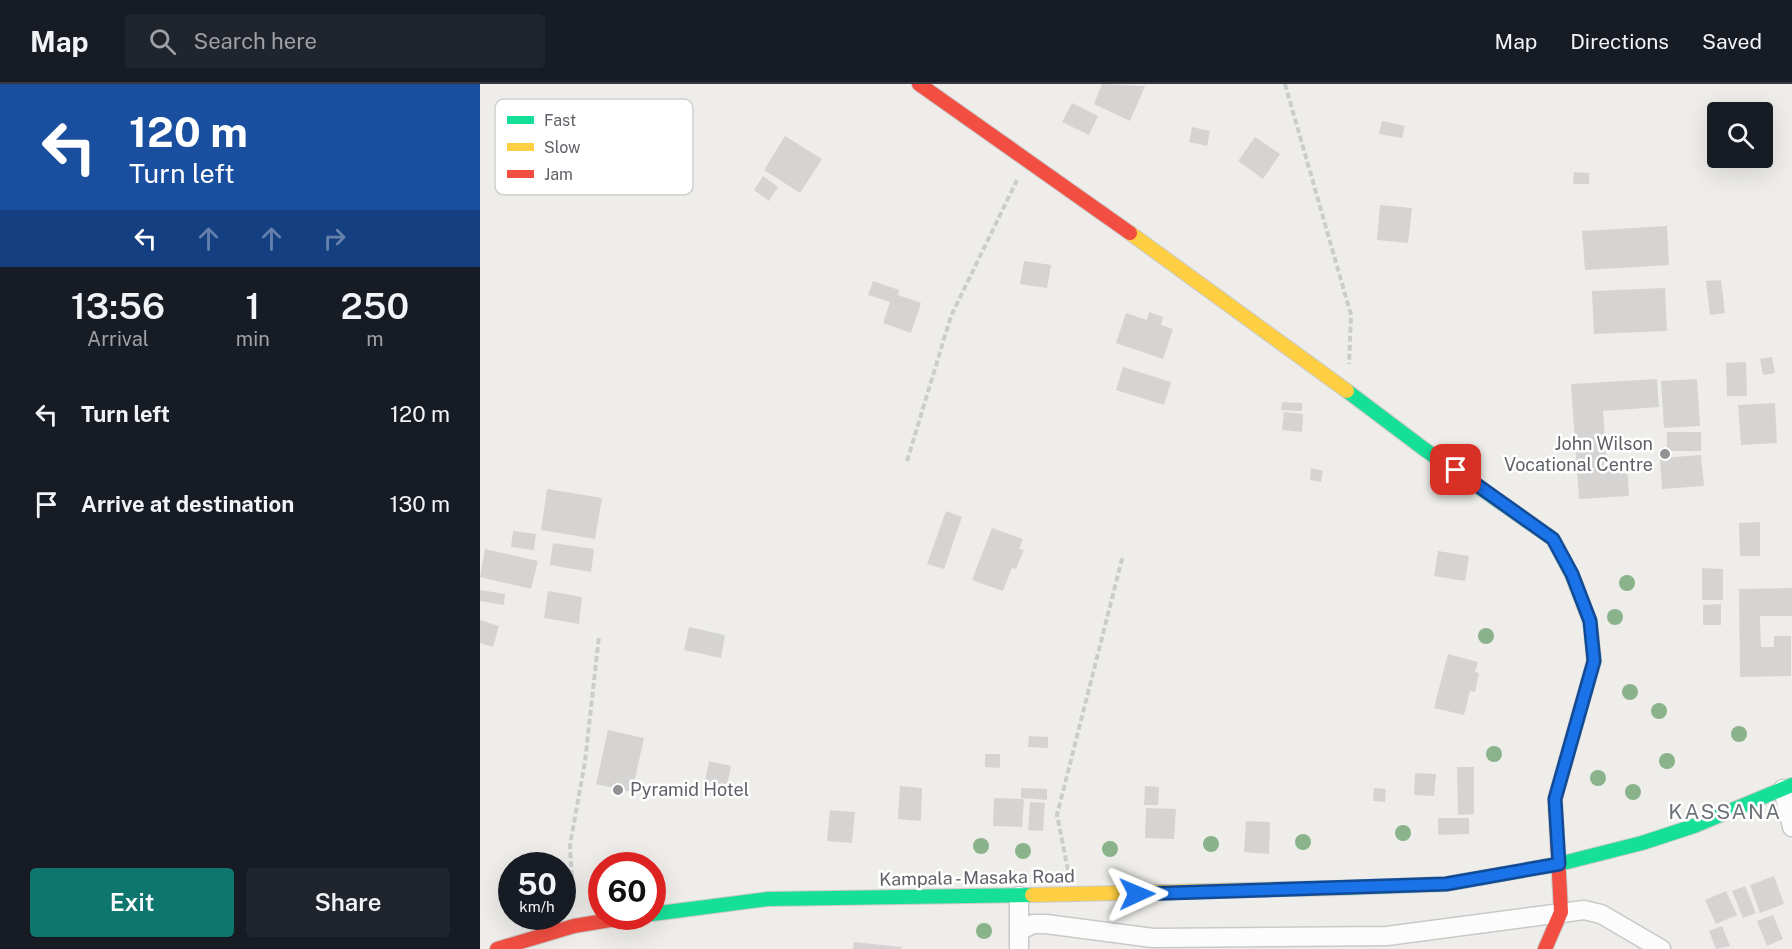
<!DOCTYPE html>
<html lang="en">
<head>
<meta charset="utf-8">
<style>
	:root { --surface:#171b24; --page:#20242c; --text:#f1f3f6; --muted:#9ea1a6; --line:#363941; --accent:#0f766e }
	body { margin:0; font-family:"Public Sans",sans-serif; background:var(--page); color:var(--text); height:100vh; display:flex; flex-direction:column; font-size:22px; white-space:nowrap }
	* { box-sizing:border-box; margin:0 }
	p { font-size:20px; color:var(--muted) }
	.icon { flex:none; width:33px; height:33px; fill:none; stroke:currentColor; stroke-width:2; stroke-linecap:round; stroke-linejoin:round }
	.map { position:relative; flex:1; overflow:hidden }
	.sheet { display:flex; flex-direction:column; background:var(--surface); width:480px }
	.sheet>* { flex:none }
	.guide { background:#1a4fa0; color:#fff; overflow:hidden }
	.fabs { position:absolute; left:1227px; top:18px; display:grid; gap:12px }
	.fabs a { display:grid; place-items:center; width:66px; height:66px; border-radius:6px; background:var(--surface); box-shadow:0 6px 24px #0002; font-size:30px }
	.speed { position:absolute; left:18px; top:768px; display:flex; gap:12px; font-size:30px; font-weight:700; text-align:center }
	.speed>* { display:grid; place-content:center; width:78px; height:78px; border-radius:50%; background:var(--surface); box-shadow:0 6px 24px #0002; line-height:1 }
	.speed small { font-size:15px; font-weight:400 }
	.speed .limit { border:9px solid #d22; background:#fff; color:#111 }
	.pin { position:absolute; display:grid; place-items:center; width:51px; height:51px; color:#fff; margin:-26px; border-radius:12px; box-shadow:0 3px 9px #0006 }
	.me { position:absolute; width:66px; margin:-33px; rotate:89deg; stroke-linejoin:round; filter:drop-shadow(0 0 4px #0008) }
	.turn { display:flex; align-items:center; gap:21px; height:126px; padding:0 30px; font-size:27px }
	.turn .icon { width:78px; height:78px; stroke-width:2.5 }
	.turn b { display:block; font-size:42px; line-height:51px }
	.lanes { display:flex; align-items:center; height:57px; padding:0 30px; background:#0003; justify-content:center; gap:30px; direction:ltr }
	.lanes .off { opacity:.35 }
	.eta { display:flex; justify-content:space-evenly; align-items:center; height:102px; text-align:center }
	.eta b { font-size:36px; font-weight:600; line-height:42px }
	.primary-button { display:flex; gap:12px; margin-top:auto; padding:12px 30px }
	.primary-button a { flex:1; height:69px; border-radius:6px; background:var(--accent); color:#fff; font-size:24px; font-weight:600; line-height:69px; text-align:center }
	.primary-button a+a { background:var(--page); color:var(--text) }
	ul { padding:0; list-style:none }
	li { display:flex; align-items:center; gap:18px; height:90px; padding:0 30px }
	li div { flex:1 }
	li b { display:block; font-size:22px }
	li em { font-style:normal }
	header { display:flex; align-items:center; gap:36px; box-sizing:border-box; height:84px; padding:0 30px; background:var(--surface); border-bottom:2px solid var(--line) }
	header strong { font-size:28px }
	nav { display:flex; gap:33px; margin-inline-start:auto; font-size:21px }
	.search { width:420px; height:54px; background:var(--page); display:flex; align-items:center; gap:15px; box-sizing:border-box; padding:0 21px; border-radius:6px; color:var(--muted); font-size:22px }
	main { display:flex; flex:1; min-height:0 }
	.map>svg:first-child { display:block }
	.building { fill:#d5d4d2 }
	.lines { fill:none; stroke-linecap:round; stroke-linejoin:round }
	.street-casing { stroke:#cac9ca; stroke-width:21 }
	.fast-casing { stroke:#c9c9c9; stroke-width:16 }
	.slow-casing { stroke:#c9c9c9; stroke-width:16 }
	.jam-casing { stroke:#c9c9c9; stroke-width:16 }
	.path { stroke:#cacecb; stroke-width:4; stroke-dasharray:6 3; stroke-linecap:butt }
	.street { stroke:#fcfcfc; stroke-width:18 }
	.fast { stroke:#16e098; stroke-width:14 }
	.slow { stroke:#ffcf43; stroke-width:14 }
	.jam { stroke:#f24e42; stroke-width:14 }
	.tree { fill:#8ab38c }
	.route-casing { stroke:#114b97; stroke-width:15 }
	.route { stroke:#1a73e8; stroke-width:10 }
	.poi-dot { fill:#909294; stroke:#fff; stroke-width:2 }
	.labels { text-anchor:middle; stroke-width:5; stroke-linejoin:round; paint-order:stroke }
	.poi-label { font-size:18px; fill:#5e6166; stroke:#fff; text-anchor:end }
	.street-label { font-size:18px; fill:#5e6166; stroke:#fff }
	.quarter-label { font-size:21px; letter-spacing:1.5px; fill:#6f7378; stroke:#fff }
	.key { fill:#fff; stroke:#cfd0d1; stroke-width:1.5 }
	.key-label { font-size:16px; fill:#5e6166 }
</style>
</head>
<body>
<header>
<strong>Map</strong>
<div class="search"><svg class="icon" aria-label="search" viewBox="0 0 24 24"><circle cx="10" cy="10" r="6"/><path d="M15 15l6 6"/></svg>Search here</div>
<nav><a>Map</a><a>Directions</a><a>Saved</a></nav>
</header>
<main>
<section class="sheet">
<div class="guide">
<div class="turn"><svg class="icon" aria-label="left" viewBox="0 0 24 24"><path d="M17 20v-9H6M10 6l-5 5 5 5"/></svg><div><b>120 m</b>Turn left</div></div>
<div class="lanes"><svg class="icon" aria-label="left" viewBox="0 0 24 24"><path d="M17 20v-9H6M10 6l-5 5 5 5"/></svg><svg class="icon off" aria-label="ahead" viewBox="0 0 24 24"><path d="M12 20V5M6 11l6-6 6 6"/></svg><svg class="icon off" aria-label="ahead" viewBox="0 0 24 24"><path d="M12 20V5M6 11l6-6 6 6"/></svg><svg class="icon off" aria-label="right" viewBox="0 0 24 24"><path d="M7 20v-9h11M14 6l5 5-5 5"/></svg></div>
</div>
<div class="eta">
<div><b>13:56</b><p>Arrival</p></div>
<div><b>1</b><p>min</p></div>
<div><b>250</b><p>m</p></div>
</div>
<ul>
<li><svg class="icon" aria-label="left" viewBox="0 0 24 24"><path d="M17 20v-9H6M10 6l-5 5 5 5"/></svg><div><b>Turn left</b></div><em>120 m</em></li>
<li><svg class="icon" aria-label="arrive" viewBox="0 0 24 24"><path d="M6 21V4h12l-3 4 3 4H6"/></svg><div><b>Arrive at destination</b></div><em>130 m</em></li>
</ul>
<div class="primary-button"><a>Exit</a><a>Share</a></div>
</section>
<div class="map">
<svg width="1312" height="865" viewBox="0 0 1312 865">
	<rect width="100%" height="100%" fill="#eeede9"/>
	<g class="building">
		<path d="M 622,0 L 665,2 L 650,37 L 614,20 Z"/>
		<path d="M 592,19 L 618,32 L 609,51 L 582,38 Z"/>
		<path d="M 902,37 L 925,42 L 922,54 L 899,50 Z"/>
		<path d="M 712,43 L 730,47 L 727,62 L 709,58 Z"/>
		<path d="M 305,52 L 342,75 L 320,109 L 284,86 Z"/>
		<path d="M 775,53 L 800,70 L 783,95 L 758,77 Z"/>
		<path d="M 1094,88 L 1109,89 L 1109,100 L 1093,100 Z"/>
		<path d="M 283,92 L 298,103 L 289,117 L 274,106 Z"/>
		<path d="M 900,121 L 932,124 L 928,159 L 897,156 Z"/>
		<path d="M 1187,142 L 1189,181 L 1105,186 L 1102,147 Z"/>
		<path d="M 544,177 L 571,181 L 567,204 L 540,200 Z"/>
		<path d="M 1241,196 L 1245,229 L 1230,231 L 1226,197 Z"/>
		<path d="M 393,197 L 419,206 L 418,211 L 441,219 L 431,249 L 403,239 L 410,218 L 388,211 Z"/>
		<path d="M 1185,204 L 1187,247 L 1114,250 L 1112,207 Z"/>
		<path d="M 669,228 L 683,233 L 681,241 L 693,245 L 683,275 L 636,259 L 646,229 L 667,236 Z"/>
		<path d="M 1292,273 L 1295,289 L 1283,291 L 1280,275 Z"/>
		<path d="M 1266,278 L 1267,312 L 1247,312 L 1246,279 Z"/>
		<path d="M 643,283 L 691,298 L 684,321 L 636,306 Z"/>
		<path d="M 1177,295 L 1179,323 L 1123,327 L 1127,381 L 1147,379 L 1149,412 L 1099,415 L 1091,300 Z"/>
		<path d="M 1217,295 L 1220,342 L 1184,344 L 1181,297 Z"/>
		<path d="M 802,318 L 822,319 L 822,327 L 801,326 Z"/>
		<path d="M 1295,319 L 1297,359 L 1261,361 L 1258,321 Z"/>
		<path d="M 804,328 L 823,330 L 822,348 L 802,346 Z"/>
		<rect x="1187" y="348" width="34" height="19"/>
		<path d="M 1221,371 L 1224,402 L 1182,405 L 1180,374 Z"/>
		<path d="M 831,384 L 843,387 L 841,398 L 830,396 Z"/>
		<path d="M 67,405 L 122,414 L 115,455 L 61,446 Z"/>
		<path d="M 466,427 L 482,433 L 464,485 L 447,480 Z"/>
		<path d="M 1280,438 L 1280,472 L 1260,472 L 1259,439 Z"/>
		<path d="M 512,444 L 543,455 L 539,465 L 544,466 L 536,485 L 532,484 L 523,507 L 492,496 Z"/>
		<path d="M 33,447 L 56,450 L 54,466 L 31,463 Z"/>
		<path d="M 73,459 L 114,465 L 111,488 L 70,481 Z"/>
		<path d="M 5,465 L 58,477 L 51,505 L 0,493 Z"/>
		<path d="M 958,467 L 989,472 L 985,497 L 954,492 Z"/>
		<path d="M 1222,484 L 1243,485 L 1243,516 L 1222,516 Z"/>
		<path d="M 1312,504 L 1312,532 L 1280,532 L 1281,563 L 1294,563 L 1294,552 L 1311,552 L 1311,592 L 1260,593 L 1259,505 Z"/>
		<path d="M 0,506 L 25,510 L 24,521 L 0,517 Z"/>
		<path d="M 68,507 L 102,513 L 99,540 L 64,534 Z"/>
		<path d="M 1241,520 L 1241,541 L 1223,541 L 1223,521 Z"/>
		<path d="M 0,536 L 19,542 L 13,563 L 0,559 Z"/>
		<path d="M 209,543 L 245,551 L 241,574 L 204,566 Z"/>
		<path d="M 968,570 L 998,578 L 995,588 L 999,589 L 995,608 L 990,607 L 984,631 L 954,624 Z"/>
		<path d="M 128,646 L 164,654 L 152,708 L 116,700 Z"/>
		<path d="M 549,652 L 568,653 L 568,664 L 548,663 Z"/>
		<path d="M 505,670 L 520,670 L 520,684 L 505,683 Z"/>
		<path d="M 229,677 L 251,682 L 247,701 L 225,697 Z"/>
		<path d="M 977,683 L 994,683 L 994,730 L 978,731 Z"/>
		<path d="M 935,689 L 956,690 L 954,712 L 934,711 Z"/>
		<path d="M 420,702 L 442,704 L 441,737 L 418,735 Z"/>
		<path d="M 665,702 L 679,703 L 678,721 L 664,721 Z"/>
		<path d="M 541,704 L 567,705 L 567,716 L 541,714 Z"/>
		<path d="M 894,704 L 906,705 L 905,718 L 893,717 Z"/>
		<path d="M 514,714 L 544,715 L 542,743 L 513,742 Z"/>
		<path d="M 550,718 L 565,719 L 563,747 L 548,746 Z"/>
		<path d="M 666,724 L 696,725 L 694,755 L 665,754 Z"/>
		<path d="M 350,726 L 375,728 L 372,759 L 347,757 Z"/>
		<path d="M 958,734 L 989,734 L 989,750 L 958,751 Z"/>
		<path d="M 766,737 L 790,738 L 789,770 L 764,768 Z"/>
		<path d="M 1294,792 L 1304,820 L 1280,829 L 1270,801 Z"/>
		<path d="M 1265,802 L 1276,829 L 1263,834 L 1252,807 Z"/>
		<path d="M 1246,807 L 1257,831 L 1236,840 L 1225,816 Z"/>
		<path d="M 1293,831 L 1303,855 L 1287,862 L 1277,837 Z"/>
		<path d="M 1242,842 L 1250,862 L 1236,865 L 1229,847 Z"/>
		<path d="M 374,858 L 422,863 L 421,865 L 373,865 Z"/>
	</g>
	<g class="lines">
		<defs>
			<g id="street">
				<path d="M 1303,705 L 1312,743"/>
				<path d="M 539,812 L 539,865"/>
				<path d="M 539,847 L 553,840 L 566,840 L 673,854 L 907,852 L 1104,826 L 1121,830 L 1181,865"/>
			</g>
			<g id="fast">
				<path d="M 867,307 L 944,365 L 1073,455 L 1092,491 L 1110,537 L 1114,577 L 1108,598"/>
				<path d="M 858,804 L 966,800 L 1079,780 L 1162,759 L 1214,742 L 1312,701"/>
				<path d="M 172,830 L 288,815 L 552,811"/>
			</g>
			<g id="slow">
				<path d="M 650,149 L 867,307"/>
				<path d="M 552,811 L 858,804"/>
			</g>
			<g id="jam">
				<path d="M 439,0 L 650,149"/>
				<path d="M 17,865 L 94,842 L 154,832"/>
				<path d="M 1065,865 L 1081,828 L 1075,715 L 1108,598"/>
			</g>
		</defs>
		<use href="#street" class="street-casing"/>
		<use href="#fast" class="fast-casing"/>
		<use href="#slow" class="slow-casing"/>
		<use href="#jam" class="jam-casing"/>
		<g class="path">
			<path d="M 805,0 L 871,231 L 869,280"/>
			<path d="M 427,377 L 471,232 L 537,96"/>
			<path d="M 588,786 L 577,731 L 643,471"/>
			<path d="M 93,819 L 90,761 L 105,678 L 119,552"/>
		</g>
		<use href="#street" class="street"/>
		<use href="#fast" class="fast"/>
		<use href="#slow" class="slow"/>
		<use href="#jam" class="jam"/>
	</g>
	<g class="tree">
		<circle cx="1147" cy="499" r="8"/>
		<circle cx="1135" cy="533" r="8"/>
		<circle cx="1006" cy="552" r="8"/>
		<circle cx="1150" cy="608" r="8"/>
		<circle cx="1179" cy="627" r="8"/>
		<circle cx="1259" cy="650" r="8"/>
		<circle cx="1014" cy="670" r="8"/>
		<circle cx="1187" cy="677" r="8"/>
		<circle cx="1118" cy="694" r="8"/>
		<circle cx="1153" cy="708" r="8"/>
		<circle cx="923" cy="749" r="8"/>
		<circle cx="823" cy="758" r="8"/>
		<circle cx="731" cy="760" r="8"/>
		<circle cx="501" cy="762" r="8"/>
		<circle cx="630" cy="765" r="8"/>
		<circle cx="543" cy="767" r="8"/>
		<circle cx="504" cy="847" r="8"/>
	</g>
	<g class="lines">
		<defs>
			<path id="route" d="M 657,810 L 966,800 L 1079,780 L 1075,715 L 1114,577 L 1110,537 L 1092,490 L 1073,455 L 976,386"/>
		</defs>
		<use href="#route" class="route-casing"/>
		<use href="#route" class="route"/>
	</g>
	<g class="poi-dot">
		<circle cx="1185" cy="370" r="6"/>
		<circle cx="138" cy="706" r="6"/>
	</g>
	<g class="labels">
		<g class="poi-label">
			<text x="1173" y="366">John Wilson<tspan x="1173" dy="21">Vocational Centre</tspan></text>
			<text x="150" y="712" text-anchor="start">Pyramid Hotel</text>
		</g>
		<g class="street-label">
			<text transform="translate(497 794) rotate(-1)" y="6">Kampala - Masaka Road</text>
		</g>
		<g class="quarter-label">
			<text x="1245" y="735">KASSANA</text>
		</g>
	</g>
	<rect x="15" y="15" width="198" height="96" rx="9" class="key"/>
	<rect x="27" y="32" width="27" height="8" fill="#16e098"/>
	<rect x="27" y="59" width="27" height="8" fill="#ffcf43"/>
	<rect x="27" y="86" width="27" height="8" fill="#f24e42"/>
	<g class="key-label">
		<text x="64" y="42">Fast</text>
		<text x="64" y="69">Slow</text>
		<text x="64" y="96">Jam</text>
	</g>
</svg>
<div class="fabs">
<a><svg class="icon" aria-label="search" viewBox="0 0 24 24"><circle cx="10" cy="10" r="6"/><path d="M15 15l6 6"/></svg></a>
</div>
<div class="speed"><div>50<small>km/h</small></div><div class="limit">60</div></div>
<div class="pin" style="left:976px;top:386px;background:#d93025"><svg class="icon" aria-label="arrive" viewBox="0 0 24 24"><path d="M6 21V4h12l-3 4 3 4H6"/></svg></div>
<svg class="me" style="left:657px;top:810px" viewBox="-20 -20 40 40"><path d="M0-17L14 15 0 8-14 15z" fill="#1a73e8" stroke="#fff" stroke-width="4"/></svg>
</div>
</main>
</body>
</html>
